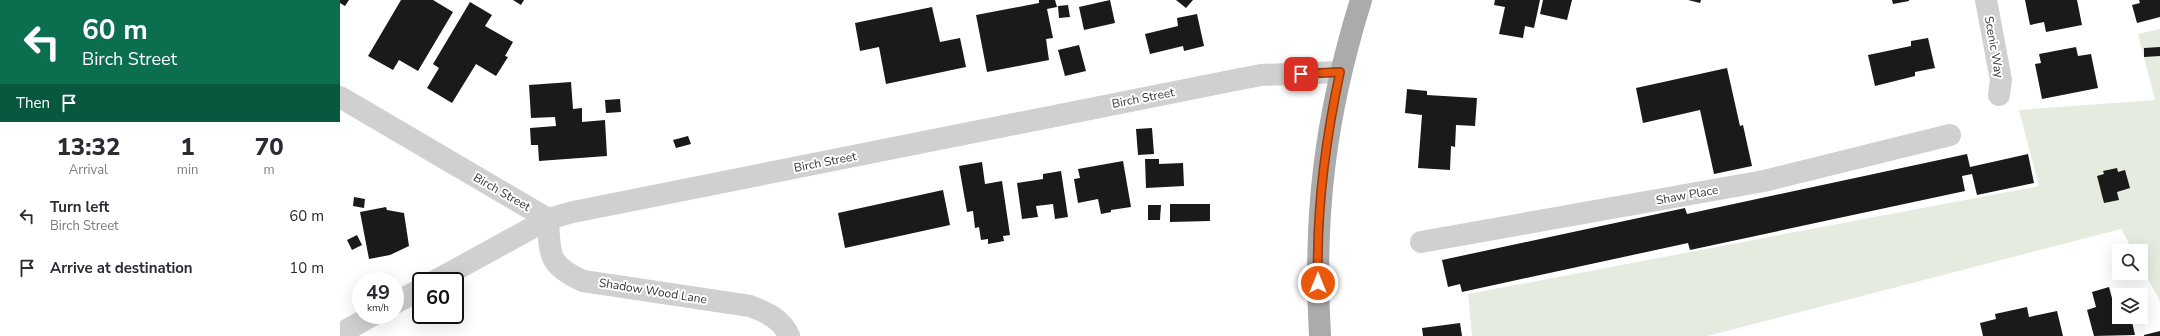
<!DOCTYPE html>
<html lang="en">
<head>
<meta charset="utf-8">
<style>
	:root { --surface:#fff; --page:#f7f7f7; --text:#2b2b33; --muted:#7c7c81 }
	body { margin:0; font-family:"Nunito Sans",sans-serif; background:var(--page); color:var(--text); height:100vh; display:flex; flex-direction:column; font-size:15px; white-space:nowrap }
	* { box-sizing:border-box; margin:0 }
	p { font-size:13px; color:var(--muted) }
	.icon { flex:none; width:22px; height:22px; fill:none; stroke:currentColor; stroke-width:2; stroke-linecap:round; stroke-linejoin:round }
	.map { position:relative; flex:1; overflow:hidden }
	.sheet { display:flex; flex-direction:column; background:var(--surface); width:340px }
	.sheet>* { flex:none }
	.banner { background:#0b6e4f; color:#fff; overflow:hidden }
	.buttons { position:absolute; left:1772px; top:244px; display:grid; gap:8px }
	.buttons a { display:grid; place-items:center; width:36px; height:36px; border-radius:0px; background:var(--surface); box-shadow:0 4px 16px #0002; font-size:20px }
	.speed { position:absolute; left:12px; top:272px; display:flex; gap:8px; font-size:20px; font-weight:700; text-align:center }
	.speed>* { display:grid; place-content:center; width:52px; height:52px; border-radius:50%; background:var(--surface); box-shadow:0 4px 16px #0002; line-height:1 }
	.speed small { font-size:10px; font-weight:400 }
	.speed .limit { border:2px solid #111; border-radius:6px; background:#fff; color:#111 }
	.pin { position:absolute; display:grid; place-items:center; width:34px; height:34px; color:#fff; margin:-17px; border-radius:8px; box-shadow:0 2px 6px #0006 }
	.me { position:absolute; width:44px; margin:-22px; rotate:0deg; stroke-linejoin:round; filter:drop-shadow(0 0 3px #0008) }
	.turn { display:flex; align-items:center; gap:14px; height:84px; padding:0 16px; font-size:18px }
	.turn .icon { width:52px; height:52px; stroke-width:2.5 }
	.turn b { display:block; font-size:28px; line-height:34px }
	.then { display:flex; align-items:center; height:38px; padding:0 16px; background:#0003; gap:8px; font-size:15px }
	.eta { display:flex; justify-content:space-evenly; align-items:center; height:68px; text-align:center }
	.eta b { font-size:24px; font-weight:800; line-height:28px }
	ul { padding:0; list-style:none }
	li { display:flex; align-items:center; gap:12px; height:52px; padding:0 16px }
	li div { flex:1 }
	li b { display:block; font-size:15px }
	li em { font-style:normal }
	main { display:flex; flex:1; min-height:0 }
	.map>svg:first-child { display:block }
	.green { fill:#e5ebdf }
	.building { fill:#1a1a1a }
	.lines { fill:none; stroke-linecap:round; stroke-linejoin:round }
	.minor { stroke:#d0d0d0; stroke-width:22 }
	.major { stroke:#ababab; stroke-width:22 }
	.route-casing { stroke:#983908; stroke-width:10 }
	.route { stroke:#ea580c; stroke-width:7 }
	.labels { text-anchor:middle; stroke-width:4; stroke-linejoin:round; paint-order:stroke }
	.street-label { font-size:12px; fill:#333; stroke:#fff }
</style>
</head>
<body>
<main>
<section class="sheet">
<div class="banner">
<div class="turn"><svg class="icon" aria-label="left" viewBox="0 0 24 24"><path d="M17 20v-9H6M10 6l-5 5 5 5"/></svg><div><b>60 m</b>Birch Street</div></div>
<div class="then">Then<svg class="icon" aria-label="arrive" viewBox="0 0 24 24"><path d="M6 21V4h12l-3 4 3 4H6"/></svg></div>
</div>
<div class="eta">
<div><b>13:32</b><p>Arrival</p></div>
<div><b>1</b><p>min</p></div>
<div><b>70</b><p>m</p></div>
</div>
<ul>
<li><svg class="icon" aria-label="left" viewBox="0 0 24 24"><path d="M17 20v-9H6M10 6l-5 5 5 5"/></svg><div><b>Turn left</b><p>Birch Street</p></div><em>60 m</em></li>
<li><svg class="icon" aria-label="arrive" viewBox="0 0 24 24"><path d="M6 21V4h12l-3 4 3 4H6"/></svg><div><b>Arrive at destination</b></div><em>10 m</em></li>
</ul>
</section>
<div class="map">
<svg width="1820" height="336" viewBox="0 0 1820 336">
	<rect width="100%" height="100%" fill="#fff"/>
	<path class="green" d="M 1820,29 L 1820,301 L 1801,266 L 1801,251 L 1793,251 L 1781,229 L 1367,336 L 1132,336 L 1128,294 L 1699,186 L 1679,110 L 1815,100 L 1798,34 Z"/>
	<g class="building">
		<path d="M 0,0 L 9,0 L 5,6 L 0,3 Z"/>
		<path d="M 61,0 L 93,0 L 113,12 L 78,71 L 59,60 L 53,70 L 28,56 Z"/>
		<path d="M 173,0 L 184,0 L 181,5 Z"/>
		<path d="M 699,0 L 715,0 L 717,7 L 707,9 L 713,38 L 706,39 L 709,60 L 647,72 L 636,15 L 699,3 Z"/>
		<path d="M 770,0 L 775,23 L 744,30 L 739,7 Z"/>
		<path d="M 836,0 L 853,0 L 846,8 Z"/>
		<path d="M 1155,0 L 1200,0 L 1194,28 L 1185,26 L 1183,38 L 1159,34 L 1165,7 L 1154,5 Z"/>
		<path d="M 1203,0 L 1232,0 L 1227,20 L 1200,14 Z"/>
		<path d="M 1348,0 L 1361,0 L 1360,3 Z"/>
		<path d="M 1552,0 L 1569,0 L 1569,1 L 1553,4 Z"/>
		<path d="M 1685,0 L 1737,0 L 1742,25 L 1706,32 L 1704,22 L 1690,25 Z"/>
		<path d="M 1799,0 L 1820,0 L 1820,17 L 1797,23 L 1792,5 L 1800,3 Z"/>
		<path d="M 130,2 L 152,15 L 145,26 L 173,42 L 165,56 L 168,57 L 156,76 L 136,64 L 112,103 L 87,88 L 99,68 L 93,64 Z"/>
		<path d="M 728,5 L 730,17 L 719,18 L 718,6 Z"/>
		<path d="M 592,7 L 600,42 L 620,38 L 626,67 L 546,84 L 539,47 L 520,51 L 515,23 Z"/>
		<path d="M 857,14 L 864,46 L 844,51 L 843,46 L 810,54 L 805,34 L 838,26 L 837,18 Z"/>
		<path d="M 1588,38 L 1595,68 L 1575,72 L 1575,76 L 1535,86 L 1528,55 L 1571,46 L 1571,41 Z"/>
		<path d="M 739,45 L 746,71 L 725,76 L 718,50 Z"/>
		<path d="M 1736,47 L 1738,56 L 1751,54 L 1758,88 L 1702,99 L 1695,64 L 1701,63 L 1699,54 Z"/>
		<path d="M 1820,47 L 1820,56 L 1804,57 L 1804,48 Z"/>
		<path d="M 1387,68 L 1400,126 L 1403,125 L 1412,166 L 1374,174 L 1360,110 L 1303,123 L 1296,88 Z"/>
		<path d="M 231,82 L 233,109 L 242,108 L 242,122 L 265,120 L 267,156 L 199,161 L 198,145 L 191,145 L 190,128 L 216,126 L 215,117 L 191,118 L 189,85 Z"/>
		<path d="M 1067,89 L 1087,91 L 1087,95 L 1137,98 L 1135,126 L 1116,125 L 1115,147 L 1111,146 L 1110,170 L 1078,168 L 1082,115 L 1065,113 Z"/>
		<path d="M 280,99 L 281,112 L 266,113 L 265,100 Z"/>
		<path d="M 812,128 L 814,154 L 798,155 L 796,129 Z"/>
		<path d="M 348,136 L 351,144 L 336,148 L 333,140 Z"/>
		<path d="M 1627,154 L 1630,167 L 1688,154 L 1694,183 L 1637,195 L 1632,174 L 1622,176 L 1625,191 L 1350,250 L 1348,243 L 1122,292 L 1120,284 L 1108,287 L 1102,260 L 1345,208 L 1347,214 Z"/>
		<path d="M 805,159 L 819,159 L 819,164 L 843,163 L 844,186 L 806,188 Z"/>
		<path d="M 783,161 L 791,207 L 771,210 L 771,212 L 761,214 L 758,199 L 738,203 L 734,179 L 740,178 L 738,169 Z"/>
		<path d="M 642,162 L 645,184 L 662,181 L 670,235 L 663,236 L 664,241 L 648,244 L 648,239 L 641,240 L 639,227 L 635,228 L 633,211 L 627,212 L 619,166 Z"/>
		<path d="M 1777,168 L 1778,172 L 1785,170 L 1790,188 L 1777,192 L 1779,200 L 1764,203 L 1757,176 L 1764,174 L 1763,171 Z"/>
		<path d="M 721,171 L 728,217 L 715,219 L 713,204 L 696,206 L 698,217 L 682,219 L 677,183 L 703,179 L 703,174 Z"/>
		<path d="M 603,190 L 610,225 L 505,248 L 498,213 Z"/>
		<path d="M 14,197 L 25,199 L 24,208 L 13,206 Z"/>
		<path d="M 830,204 L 870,204 L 870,221 L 830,222 Z"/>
		<path d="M 808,205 L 821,205 L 820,220 L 808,220 Z"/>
		<path d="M 46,207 L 47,210 L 64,213 L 69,246 L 50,255 L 29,259 L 20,212 Z"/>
		<path d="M 17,235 L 22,245 L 12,250 L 7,240 Z"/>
		<path d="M 1769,287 L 1773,302 L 1779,300 L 1779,317 L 1791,317 L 1795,335 L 1754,336 L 1747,310 L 1756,307 L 1752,292 Z"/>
		<path d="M 1687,307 L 1689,317 L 1717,311 L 1723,336 L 1643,336 L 1640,323 L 1656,319 L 1655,314 Z"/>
		<path d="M 1120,323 L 1122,336 L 1083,336 L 1082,328 Z"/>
		<path d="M 1820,331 L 1820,336 L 1804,336 L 1804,335 Z"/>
	</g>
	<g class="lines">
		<g class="minor">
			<path d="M 1646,0 L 1661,80 L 1659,95"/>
			<path d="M 0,97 L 208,219"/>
			<path d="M 208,219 C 210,254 207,265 243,281 L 410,306 C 426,312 442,319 449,336"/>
			<path d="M 1081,242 L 1424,181 L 1610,135"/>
			<path d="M 95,281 L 208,219 L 233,212 L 895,80 L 921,75 L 1000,72"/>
			<path d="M 55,303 L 81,289"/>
			<path d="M 0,334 L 33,315"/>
		</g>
		<path class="major" d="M 980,336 C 973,215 985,116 1021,0"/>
	</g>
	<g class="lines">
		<defs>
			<path id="route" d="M 961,74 L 1000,72 C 985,142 976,211 978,283"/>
		</defs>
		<use href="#route" class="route-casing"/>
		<use href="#route" class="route"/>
	</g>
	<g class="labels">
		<g class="street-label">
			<text transform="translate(1654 47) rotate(80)" y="4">Scenic Way</text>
			<text transform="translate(803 98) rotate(-11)" y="4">Birch Street</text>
			<text transform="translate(485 162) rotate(-11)" y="4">Birch Street</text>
			<text transform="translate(162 192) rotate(30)" y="4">Birch Street</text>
			<text transform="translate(1347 195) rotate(-10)" y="4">Shaw Place</text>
			<text transform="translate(313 291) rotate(9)" y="4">Shadow Wood Lane</text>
		</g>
	</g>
</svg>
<div class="buttons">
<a><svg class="icon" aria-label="search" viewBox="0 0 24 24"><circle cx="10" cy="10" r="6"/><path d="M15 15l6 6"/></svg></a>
<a><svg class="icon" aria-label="layers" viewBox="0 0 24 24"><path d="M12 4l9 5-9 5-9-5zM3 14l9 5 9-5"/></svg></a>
</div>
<div class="speed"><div>49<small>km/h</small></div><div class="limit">60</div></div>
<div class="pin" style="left:961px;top:74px;background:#d93025"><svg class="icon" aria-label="arrive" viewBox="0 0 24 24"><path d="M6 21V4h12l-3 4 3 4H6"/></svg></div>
<svg class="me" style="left:978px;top:283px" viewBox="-20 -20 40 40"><circle r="17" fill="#ea580c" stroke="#fff" stroke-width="3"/><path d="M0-11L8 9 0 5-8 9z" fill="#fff"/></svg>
</div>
</main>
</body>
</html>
